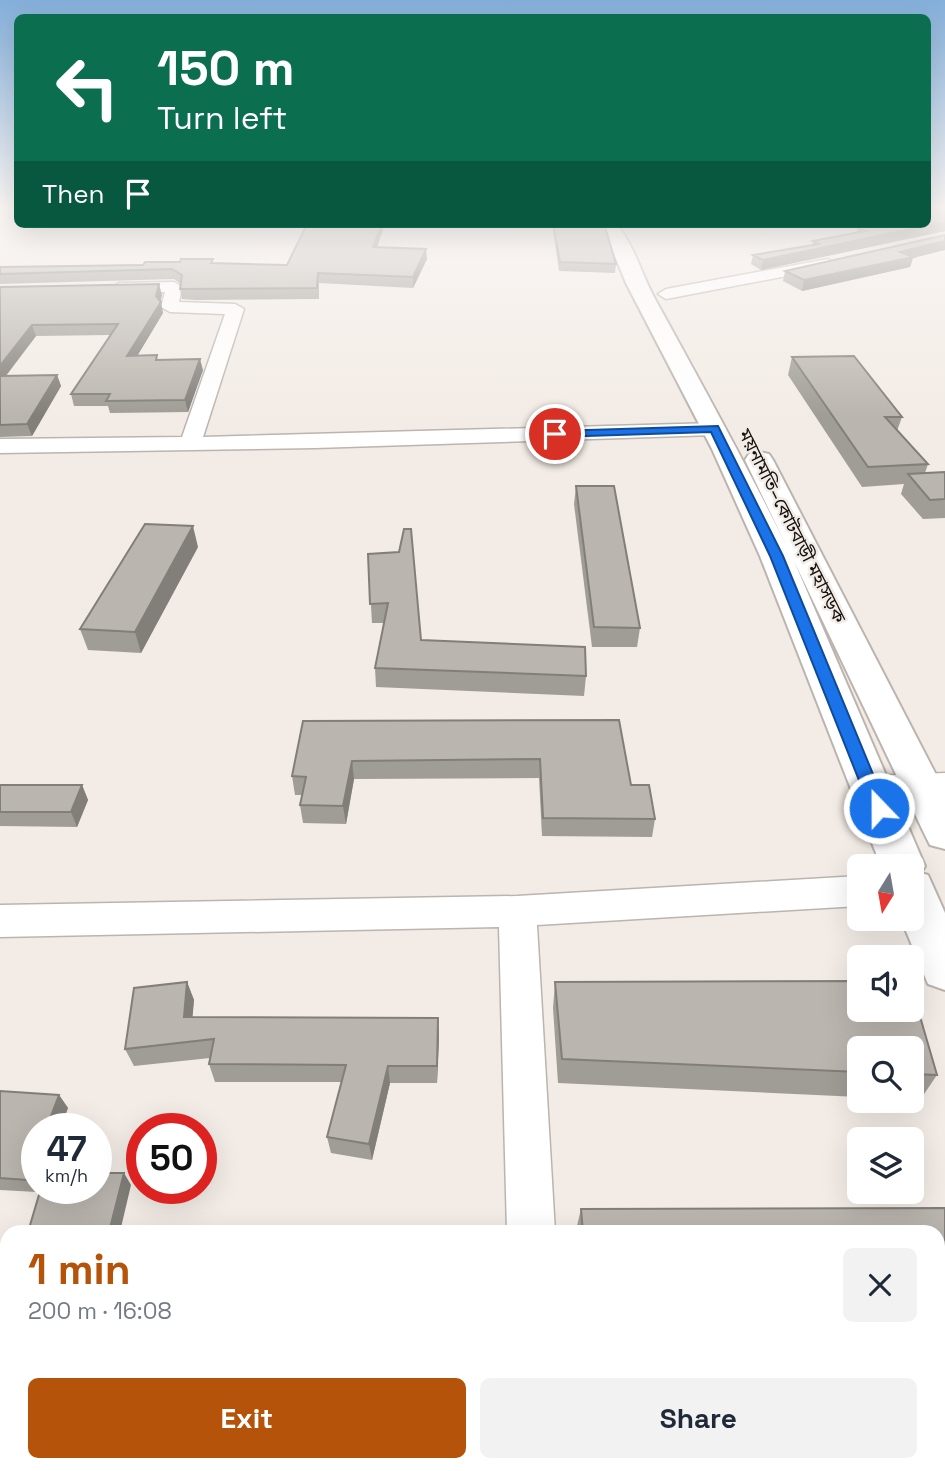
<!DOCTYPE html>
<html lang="en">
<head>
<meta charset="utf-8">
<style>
	:root { --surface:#fff; --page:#f2f2f3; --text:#1f2937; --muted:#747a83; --accent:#b45309 }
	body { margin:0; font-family:"Space Grotesk","Noto Sans Bengali",sans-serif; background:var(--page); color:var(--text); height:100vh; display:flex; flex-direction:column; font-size:26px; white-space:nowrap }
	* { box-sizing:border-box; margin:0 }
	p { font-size:23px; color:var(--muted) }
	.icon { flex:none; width:38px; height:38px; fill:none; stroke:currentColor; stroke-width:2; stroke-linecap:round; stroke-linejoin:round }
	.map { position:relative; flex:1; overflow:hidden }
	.details { position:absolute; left:0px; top:1225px; width:945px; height:247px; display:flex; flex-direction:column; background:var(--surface); border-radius:21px 21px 0 0; box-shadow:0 7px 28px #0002 }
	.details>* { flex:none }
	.hud { position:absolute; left:14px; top:14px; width:917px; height:214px; border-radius:10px; box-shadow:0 7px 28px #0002; background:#0b6e4f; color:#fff; overflow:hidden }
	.needle { width:46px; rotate:191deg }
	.controls { position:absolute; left:847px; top:854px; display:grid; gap:14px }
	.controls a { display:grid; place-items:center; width:77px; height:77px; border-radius:10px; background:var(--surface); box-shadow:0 7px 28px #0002; font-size:35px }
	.speed { position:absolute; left:21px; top:1113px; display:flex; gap:14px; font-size:35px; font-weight:700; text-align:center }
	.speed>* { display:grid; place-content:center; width:91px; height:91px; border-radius:50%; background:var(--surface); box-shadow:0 7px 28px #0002; line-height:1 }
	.speed small { font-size:18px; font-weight:400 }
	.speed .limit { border:10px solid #d22; background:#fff; color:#111 }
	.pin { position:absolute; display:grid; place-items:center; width:60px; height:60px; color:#fff; margin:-30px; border:4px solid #fff; border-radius:50%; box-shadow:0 2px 7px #0007 }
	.me { position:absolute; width:77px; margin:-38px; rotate:338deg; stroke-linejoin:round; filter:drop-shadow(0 0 5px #0008) }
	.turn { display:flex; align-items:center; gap:24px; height:147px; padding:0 28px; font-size:32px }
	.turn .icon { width:91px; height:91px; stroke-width:2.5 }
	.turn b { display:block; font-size:49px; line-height:60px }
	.then { display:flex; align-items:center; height:66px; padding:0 28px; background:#0003; gap:14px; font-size:26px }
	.round { display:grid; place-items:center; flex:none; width:74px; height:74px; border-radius:10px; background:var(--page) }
	.head { display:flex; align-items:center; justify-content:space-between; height:119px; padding:0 28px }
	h1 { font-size:42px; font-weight:800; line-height:52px; color:var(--accent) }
	.button { display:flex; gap:14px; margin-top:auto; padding:14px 28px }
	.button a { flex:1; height:80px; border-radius:10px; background:var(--accent); color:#fff; font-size:28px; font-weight:800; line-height:80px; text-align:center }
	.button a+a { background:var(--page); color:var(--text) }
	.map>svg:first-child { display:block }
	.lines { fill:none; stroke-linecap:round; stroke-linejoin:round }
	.minor-casing { stroke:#bbb4af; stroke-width:3 }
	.secondary-casing { stroke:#bbb4af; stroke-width:4 }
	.minor { fill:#fff; fill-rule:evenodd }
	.secondary { fill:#fff; fill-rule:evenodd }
	.wall { fill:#a09c96 }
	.shaded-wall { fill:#827f7a }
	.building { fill:#bab5ae; stroke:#827f7a; stroke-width:2 }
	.route { fill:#1a73e8; stroke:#114b97; stroke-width:2 }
	.labels { text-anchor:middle; stroke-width:5; stroke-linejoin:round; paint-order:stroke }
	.far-street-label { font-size:18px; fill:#13100e; stroke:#f3ece6 }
</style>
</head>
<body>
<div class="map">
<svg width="945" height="1471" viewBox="0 0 945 1471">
	<rect width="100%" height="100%" fill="#f3ece6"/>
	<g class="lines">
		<defs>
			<g id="minor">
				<path d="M 828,259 L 836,264 L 834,267 L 666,299 L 658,294 L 666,289 Z"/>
				<path d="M 174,282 L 182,287 L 179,302 L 235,304 L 244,309 L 203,437 L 715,423 L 722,425 L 726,429 L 722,433 L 715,435 L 315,448 L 0,453 L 0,439 L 182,437 L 225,314 L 170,312 L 161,307 L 165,292 L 119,293 L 111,288 L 119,283 Z"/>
				<path d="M 945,773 L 945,797 L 871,800 L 859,797 L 854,788 L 859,779 L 871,776 Z"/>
				<path d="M 859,876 L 859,906 L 537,925 L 555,1232 L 507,1232 L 499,927 L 0,937 L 0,905 L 517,896 Z"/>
				<rect x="514" y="1465" width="56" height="6"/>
			</g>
			<path id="secondary" d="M 597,224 L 616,224 C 634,244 642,276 655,299 C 700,381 745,462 786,545 L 745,460 L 749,454 L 759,452 L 769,454 L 773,460 L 945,792 L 945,849 L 930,845 L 924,833 L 794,561 L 925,866 L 921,873 L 928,875 L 945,913 L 945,990 L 928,984 L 901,919 L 912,919 L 912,866 L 881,866 L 760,556 L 712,449 L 626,283 L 606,234 Z"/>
		</defs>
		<use href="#minor" class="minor-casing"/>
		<use href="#secondary" class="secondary-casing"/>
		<use href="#minor" class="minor"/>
		<use href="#secondary" class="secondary"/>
	</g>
	<g class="wall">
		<path d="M 945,210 L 945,231 L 761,270 L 751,264 L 753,255 L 812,245 L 813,241 L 856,233 L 858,228 Z"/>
		<path d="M 552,224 L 602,224 L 616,264 L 615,273 L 559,271 Z"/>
		<path d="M 378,247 L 427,259 L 413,288 L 319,283 L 319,299 L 195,300 L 182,299 L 180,289 L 181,284 L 174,279 L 0,284 L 0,267 L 214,263 L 287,265 Z"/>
		<path d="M 913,258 L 910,267 L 802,291 L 783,281 L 785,271 Z"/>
		<path d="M 0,287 L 162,295 L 160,301 L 163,313 L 137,356 L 158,359 L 203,370 L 188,412 L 110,413 L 108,406 L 74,406 L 71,394 L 110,335 L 36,336 L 6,376 L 57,375 L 61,386 L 32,436 L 0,437 Z"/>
		<path d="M 792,357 L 902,417 L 897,431 L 928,464 L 925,473 L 945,472 L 945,518 L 923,519 L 901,494 L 904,484 L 862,487 L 788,375 Z"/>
		<path d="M 576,486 L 640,628 L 637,647 L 592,647 L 574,504 Z"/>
		<path d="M 198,547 L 141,653 L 88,650 L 80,629 Z"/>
		<path d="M 368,554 L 421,640 L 586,676 L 584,696 L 376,687 L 375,668 L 384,623 L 372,623 Z"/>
		<path d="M 619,720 L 631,785 L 655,819 L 652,837 L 542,836 L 539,778 L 354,779 L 346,824 L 303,823 L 300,805 L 302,795 L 295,795 L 292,776 L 303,721 Z"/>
		<path d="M 0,785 L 82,785 L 88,800 L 77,827 L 0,826 Z"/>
		<path d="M 859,981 L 859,1010 L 912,1010 L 912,989 L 937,1075 L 920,1100 L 912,1099 L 912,1048 L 859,1048 L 859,1097 L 558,1083 L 553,1008 L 555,982 Z"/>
		<path d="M 187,982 L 194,1000 L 192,1017 L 438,1018 L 439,1036 L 437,1083 L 390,1083 L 372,1160 L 331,1153 L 327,1137 L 341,1082 L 215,1082 L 209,1064 L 210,1058 L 134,1066 L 125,1049 Z"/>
		<path d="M 0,1091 L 59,1095 L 68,1108 L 37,1188 L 38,1188 L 37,1192 L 0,1190 Z"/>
		<path d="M 945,1208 L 945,1320 L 938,1320 L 938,1232 L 576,1232 L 576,1230 L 581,1209 Z"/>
		<path d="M 856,1465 L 938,1465 L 945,1471 L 857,1471 Z"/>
	</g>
	<g class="shaded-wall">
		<path d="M 945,222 L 945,231 L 761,270 L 763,260 Z"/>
		<path d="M 382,224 L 385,224 L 374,257 L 373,247 Z"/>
		<path d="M 945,241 L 945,250 L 913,258 L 910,267 L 802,291 L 804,280 L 900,252 Z"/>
		<path d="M 426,249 L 427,259 L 413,288 L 413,277 Z"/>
		<path d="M 159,284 L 162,295 L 159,305 L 161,302 L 163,313 L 130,368 L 127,356 L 156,296 Z"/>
		<path d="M 32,325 L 36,336 L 0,383 L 0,366 Z"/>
		<path d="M 200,359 L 203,370 L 188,412 L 185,400 Z"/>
		<path d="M 57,375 L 61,386 L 32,436 L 27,424 Z"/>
		<path d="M 193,526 L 198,547 L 141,653 L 135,632 Z"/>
		<path d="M 352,761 L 354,779 L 346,824 L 343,806 Z"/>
		<path d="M 82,785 L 88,800 L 77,827 L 71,812 Z"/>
		<path d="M 187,982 L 194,1000 L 191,1035 L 184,1017 Z"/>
		<path d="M 438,1018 L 439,1036 L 437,1083 L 437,1066 Z"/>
		<path d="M 388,1066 L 390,1083 L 372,1160 L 369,1144 Z"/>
		<path d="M 59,1095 L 68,1108 L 60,1129 L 46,1129 Z"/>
		<path d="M 37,1154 L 37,1188 L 38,1188 L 37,1192 L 27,1180 Z"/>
		<path d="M 124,1173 L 131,1185 L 120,1232 L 109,1232 Z"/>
	</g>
	<g class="building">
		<path d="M 937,210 L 945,210 L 945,222 L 763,260 L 753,255 L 819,244 L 813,241 L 865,231 L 858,228 L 875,224 L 928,224 L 928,212 Z"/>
		<path d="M 307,224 L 382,224 L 373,247 L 426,249 L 413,277 L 318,273 L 317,288 L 180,289 L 182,275 L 172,269 L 0,274 L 0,267 L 143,265 L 145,262 L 180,262 L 181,259 L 213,259 L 211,263 L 287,265 Z"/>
		<path d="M 553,224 L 602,224 L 605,227 L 616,264 L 560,262 Z"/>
		<path d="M 945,235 L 945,241 L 900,252 L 913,257 L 804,280 L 785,271 Z"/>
		<path d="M 159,284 L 156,296 L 161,302 L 127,356 L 157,355 L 156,360 L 200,359 L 185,400 L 106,401 L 110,394 L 71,394 L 118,324 L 32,325 L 0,366 L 0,287 Z"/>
		<path d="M 854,356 L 902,417 L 885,417 L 928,464 L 868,467 L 792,357 Z"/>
		<path d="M 57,375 L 27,424 L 0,425 L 0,376 Z"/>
		<path d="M 945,472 L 945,499 L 930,500 L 908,474 Z"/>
		<path d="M 576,486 L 614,486 L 640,628 L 594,627 Z"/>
		<path d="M 145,524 L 193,526 L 135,632 L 80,629 Z"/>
		<path d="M 404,529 L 411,529 L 421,640 L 585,647 L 586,676 L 375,668 L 388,603 L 370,604 L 368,554 L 399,552 Z"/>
		<path d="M 619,720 L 631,785 L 649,785 L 655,819 L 543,818 L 540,759 L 352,761 L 343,806 L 300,805 L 306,777 L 292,776 L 303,721 Z"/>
		<path d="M 0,785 L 82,785 L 71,812 L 0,812 Z"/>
		<path d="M 859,981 L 859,1010 L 912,1010 L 912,989 L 937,1075 L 912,1074 L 912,1048 L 859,1048 L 859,1072 L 562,1059 L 555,982 Z"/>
		<path d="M 187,982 L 184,1017 L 438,1018 L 437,1066 L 388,1066 L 369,1144 L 327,1137 L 346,1065 L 209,1064 L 214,1039 L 125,1049 L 134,988 Z"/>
		<path d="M 0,1091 L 59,1095 L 46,1129 L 37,1129 L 37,1154 L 27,1180 L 0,1178 Z"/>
		<path d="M 96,1173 L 124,1173 L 109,1232 L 28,1232 L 41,1188 L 96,1188 Z"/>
		<path d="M 945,1208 L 945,1301 L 938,1301 L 938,1232 L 583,1232 L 581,1209 Z"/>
		<path d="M 938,1351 L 945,1352 L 945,1471 L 877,1471 L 876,1465 L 938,1465 Z"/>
	</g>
	<linearGradient id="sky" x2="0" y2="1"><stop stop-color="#84afda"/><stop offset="0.5" stop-color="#faf6f4"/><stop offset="1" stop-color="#faf6f4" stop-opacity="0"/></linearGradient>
	<rect width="945" height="416" fill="url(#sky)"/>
	<path class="route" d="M 718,426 L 783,556 L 887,808 L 885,812 L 873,812 L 870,808 L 770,556 L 711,432 L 555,437 L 549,434 L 555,431 Z"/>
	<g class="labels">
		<g class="far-street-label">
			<text transform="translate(792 526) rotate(63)" y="6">ময়নামতি–কোটবাড়ী মহাসড়ক</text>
		</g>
	</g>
</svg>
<div class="controls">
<a><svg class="needle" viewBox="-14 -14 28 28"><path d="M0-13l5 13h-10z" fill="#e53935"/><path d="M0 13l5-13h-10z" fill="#747a83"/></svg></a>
<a><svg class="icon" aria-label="sound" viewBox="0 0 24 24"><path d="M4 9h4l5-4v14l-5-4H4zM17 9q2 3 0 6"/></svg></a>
<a><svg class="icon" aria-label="search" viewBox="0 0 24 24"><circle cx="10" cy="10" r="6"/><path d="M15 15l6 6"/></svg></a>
<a><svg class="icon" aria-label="layers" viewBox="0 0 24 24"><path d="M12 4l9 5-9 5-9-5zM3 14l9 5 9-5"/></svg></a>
</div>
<div class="speed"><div>47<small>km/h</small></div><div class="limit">50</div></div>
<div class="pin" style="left:555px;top:434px;background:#d93025"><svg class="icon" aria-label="arrive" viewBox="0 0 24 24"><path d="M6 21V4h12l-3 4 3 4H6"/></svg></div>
<svg class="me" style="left:879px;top:808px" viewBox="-20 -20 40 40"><circle r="17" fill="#1a73e8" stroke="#fff" stroke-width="3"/><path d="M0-11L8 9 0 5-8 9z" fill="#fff"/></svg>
<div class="hud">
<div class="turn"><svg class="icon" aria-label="left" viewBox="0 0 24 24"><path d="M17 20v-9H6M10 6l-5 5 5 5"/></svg><div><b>150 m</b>Turn left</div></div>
<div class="then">Then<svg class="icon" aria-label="arrive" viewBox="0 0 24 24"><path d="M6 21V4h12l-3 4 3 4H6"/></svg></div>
</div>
<section class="details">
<div class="head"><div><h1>1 min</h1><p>200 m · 16:08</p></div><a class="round"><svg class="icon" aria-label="close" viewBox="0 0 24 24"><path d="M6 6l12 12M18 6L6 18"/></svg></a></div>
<div class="button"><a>Exit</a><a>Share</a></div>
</section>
</div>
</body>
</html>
